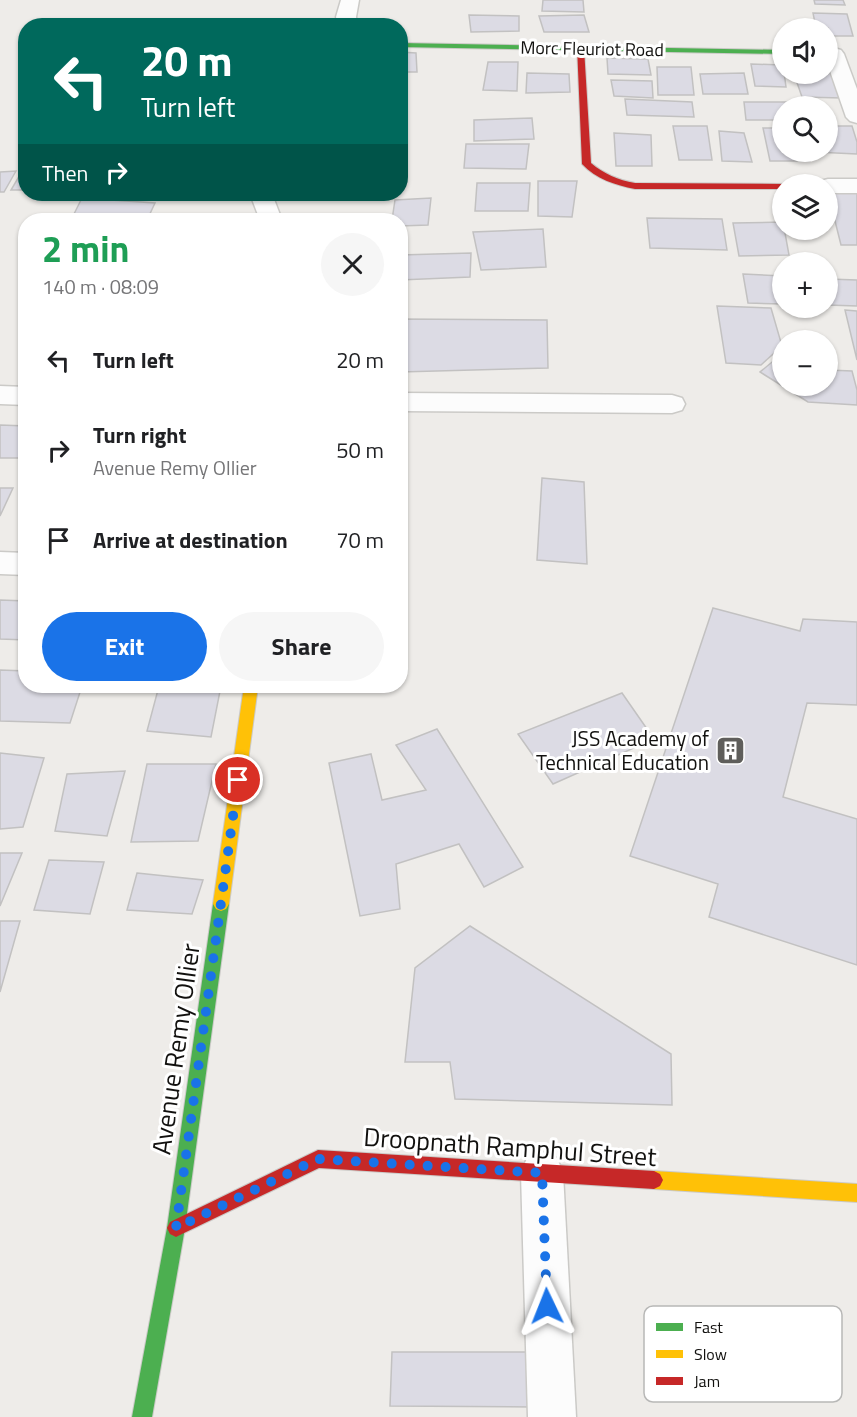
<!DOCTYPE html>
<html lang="en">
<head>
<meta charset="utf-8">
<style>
	:root { --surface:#fff; --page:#f6f6f6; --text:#202124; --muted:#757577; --accent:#1a73e8 }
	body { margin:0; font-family:"Titillium Web",sans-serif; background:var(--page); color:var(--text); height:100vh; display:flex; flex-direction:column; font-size:22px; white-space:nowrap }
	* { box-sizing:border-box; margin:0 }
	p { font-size:20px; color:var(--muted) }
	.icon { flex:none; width:33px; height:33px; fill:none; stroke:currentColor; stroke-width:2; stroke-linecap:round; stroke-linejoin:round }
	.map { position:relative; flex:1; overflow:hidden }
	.sheet { position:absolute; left:18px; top:213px; width:390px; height:480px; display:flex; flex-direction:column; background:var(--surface); border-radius:24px; box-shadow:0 2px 4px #0004 }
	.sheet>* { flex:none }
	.top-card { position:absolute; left:18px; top:18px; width:390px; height:183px; border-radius:24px; box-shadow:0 2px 4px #0004; background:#00695c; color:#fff; overflow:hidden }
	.fabs { position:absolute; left:772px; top:18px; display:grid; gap:12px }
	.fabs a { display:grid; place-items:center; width:66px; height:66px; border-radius:50%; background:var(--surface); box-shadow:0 2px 4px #0004; font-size:30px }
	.pin { position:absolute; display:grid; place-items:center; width:51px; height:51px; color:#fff; margin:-26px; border:3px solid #fff; border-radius:50%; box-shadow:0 2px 6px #0007 }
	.me { position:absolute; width:66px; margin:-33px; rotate:358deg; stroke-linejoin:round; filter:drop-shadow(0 0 4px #0008) }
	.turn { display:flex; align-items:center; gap:21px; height:126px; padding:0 24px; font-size:27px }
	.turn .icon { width:78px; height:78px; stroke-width:2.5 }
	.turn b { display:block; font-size:42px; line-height:51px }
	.then { display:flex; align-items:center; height:57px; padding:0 24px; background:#0003; gap:12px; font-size:22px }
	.round { display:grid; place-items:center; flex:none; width:63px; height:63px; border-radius:32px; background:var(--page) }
	.headline { display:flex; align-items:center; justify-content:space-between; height:102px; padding:0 24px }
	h1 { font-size:36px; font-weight:700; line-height:45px; color:#1e9e55 }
	.primary-button { display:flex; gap:12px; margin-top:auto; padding:12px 24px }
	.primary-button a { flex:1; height:69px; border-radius:36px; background:var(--accent); color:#fff; font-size:24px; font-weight:700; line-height:69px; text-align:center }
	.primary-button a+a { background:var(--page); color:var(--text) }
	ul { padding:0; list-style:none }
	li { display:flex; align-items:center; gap:18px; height:90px; padding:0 24px }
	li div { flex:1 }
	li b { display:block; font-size:22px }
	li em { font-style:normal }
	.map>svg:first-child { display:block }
	.building { fill:#dcdbe4; stroke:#c2c1c1; stroke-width:1.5 }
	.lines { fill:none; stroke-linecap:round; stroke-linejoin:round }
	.street-casing { stroke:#cbcac7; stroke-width:3 }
	.fast-casing { stroke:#cbcac7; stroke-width:2 }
	.slow-casing { stroke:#cbcac7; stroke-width:2 }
	.jam-casing { stroke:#cbcac7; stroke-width:2 }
	.street { fill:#fcfcfc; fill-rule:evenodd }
	.fast { fill:#4caf50; fill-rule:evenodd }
	.slow { fill:#ffc107; fill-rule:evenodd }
	.jam { fill:#c62828; fill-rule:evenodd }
	.route { stroke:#1a73e8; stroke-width:10; stroke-dasharray:0 18 }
	.labels { text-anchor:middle; stroke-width:6; stroke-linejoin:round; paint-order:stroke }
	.far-street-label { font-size:18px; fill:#12110f; stroke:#fff }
	.poi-label { font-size:21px; fill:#12110f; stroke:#fff; text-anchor:end }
	.near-street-label { font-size:26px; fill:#12110f; stroke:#fff }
	.key { fill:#fff; stroke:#b8b8b7; stroke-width:1.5 }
	.key-label { font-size:16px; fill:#12110f }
</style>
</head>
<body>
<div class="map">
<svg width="857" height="1417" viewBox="0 0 857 1417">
	<rect width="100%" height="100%" fill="#eeece9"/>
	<g class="building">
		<path d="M 543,0 L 583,0 L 584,12 L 542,11 Z"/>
		<path d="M 814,0 L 843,0 L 845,5 L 815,4 Z"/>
		<path d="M 813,13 L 847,14 L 853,36 L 828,36 L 828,28 L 816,28 Z"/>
		<path d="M 469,15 L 519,16 L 519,31 L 471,32 Z"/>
		<path d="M 584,15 L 589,32 L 544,32 L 539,16 Z"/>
		<path d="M 400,52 L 416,53 L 417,72 L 400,72 Z"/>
		<path d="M 607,58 L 648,59 L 651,75 L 608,74 Z"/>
		<path d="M 488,62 L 518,62 L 517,91 L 483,90 Z"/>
		<path d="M 751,64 L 783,65 L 786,87 L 755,86 Z"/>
		<path d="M 829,66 L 842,98 L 802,97 L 794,74 L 828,74 Z"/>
		<path d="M 657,67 L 691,67 L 694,95 L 658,95 Z"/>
		<path d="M 527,73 L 569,74 L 570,92 L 526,93 Z"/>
		<path d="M 744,73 L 748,94 L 703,94 L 700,74 Z"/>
		<path d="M 611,80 L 652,81 L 653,98 L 614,96 Z"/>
		<path d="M 625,99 L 692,102 L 694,117 L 627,115 Z"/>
		<path d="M 744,102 L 791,102 L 792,106 L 783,106 L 783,120 L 746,120 Z"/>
		<path d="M 532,118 L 534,139 L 474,141 L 474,120 Z"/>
		<path d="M 673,126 L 707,126 L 712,160 L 679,160 Z"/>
		<path d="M 828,126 L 852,126 L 857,142 L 857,154 L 815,152 L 828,152 Z"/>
		<path d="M 763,128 L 783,128 L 783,152 L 808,152 L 810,161 L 770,161 Z"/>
		<path d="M 719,131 L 744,133 L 752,162 L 722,161 Z"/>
		<path d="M 614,133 L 651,135 L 652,166 L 616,166 Z"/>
		<path d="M 466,144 L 529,144 L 526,169 L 464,168 Z"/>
		<path d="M 16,171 L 4,192 L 0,192 L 0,172 Z"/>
		<path d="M 21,173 L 26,173 L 26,190 L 11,190 Z"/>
		<path d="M 538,181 L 577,181 L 572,217 L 538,216 Z"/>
		<path d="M 477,183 L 530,183 L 528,211 L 475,211 Z"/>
		<path d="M 828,193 L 857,193 L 857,245 L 841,245 Z"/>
		<path d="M 82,198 L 155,203 L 147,220 L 71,220 Z"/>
		<path d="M 431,198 L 428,225 L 400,226 L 400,220 L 392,220 L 395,200 Z"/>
		<path d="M 647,218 L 722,219 L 727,250 L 650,248 Z"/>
		<path d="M 783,222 L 789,255 L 739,256 L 733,223 Z"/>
		<path d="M 543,229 L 546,267 L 481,270 L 473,232 Z"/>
		<path d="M 471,253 L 470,277 L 400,280 L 400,255 Z"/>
		<path d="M 743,274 L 783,276 L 783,304 L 748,303 Z"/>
		<path d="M 828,279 L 857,280 L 857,306 L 828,305 Z"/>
		<path d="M 717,306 L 771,308 L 782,346 L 761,365 L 726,363 Z"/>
		<path d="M 845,310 L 857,311 L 857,360 Z"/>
		<path d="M 400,319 L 547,320 L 548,368 L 400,372 Z"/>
		<path d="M 783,353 L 783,386 L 828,386 L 828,370 L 852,371 L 857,390 L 857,405 L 808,402 L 760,372 Z"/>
		<path d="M 0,425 L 26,426 L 26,458 L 0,458 Z"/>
		<path d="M 542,478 L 584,482 L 587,564 L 537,560 Z"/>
		<path d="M 0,488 L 13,488 L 0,516 Z"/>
		<path d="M 0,600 L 26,601 L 26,640 L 0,639 Z"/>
		<path d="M 713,608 L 800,631 L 803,619 L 857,622 L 857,705 L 807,703 L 783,797 L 857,819 L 857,965 L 709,917 L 718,884 L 630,856 Z"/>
		<path d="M 0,670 L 26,671 L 26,686 L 82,686 L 70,723 L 0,721 Z"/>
		<path d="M 159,686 L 221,686 L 211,737 L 147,731 Z"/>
		<path d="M 622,693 L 654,739 L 553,784 L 518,734 Z"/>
		<path d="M 437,729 L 523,867 L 484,887 L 459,844 L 396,864 L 400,909 L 360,916 L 329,763 L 371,754 L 382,800 L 426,790 L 396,745 Z"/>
		<path d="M 0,753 L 44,758 L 23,827 L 0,829 Z"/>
		<path d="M 147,764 L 216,764 L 198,841 L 131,842 Z"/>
		<path d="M 125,771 L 107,836 L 55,831 L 67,774 Z"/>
		<path d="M 0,853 L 22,853 L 0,906 Z"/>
		<path d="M 49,860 L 104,862 L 90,914 L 34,910 Z"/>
		<path d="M 137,873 L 203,880 L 192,914 L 127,910 Z"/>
		<path d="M 0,921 L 20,921 L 0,992 Z"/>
		<path d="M 470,926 L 671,1054 L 672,1105 L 455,1099 L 450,1062 L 405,1062 L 415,968 Z"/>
		<path d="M 392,1352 L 530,1352 L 532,1407 L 390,1406 Z"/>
	</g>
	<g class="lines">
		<defs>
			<g id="street">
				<path d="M 341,0 L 359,0 L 356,17 L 358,26 L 338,26 L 336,17 Z"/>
				<path d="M 834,48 L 841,50 L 844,54 L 857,89 L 857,123 L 850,121 L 846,117 L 828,65 L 828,50 Z"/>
				<path d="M 828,179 L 857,179 L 857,193 L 828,193 L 828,184 L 818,184 L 820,181 Z"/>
				<path d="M 250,194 L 272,194 L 282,220 L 260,220 Z"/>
				<path d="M 0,386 L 26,387 L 26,405 L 0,404 Z"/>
				<path d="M 400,393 L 672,395 L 682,398 L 685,404 L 682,410 L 672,413 L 400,411 Z"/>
				<path d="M 0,552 L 26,553 L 26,575 L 0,574 Z"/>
				<path d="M 542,1152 L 557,1158 L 563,1173 L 576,1417 L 528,1417 L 521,1173 L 527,1158 Z"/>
			</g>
			<g id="fast">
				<path d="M 400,43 L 783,50 L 783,54 L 400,47 Z"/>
				<path d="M 221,897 L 226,899 L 229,904 L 185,1228 L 152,1417 L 132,1417 L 167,1228 L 213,904 L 216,899 Z"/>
			</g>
			<g id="slow">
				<path d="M 244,686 L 258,686 L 229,904 L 226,909 L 221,911 L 216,909 L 213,904 Z"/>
				<path d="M 654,1171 L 857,1184 L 857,1202 L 654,1189 L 648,1186 L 645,1180 L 648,1174 Z"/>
			</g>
			<g id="jam">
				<path d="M 577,46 L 584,48 L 591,163 C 604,174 618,180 635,183 L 787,184 L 783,184 L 783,189 L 635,189 C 615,185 596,179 582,164 Z"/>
				<path d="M 318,1150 L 654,1171 L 660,1174 L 663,1180 L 660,1186 L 654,1189 L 319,1168 L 182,1234 L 176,1237 L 170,1234 L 167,1228 L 170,1222 Z"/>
			</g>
		</defs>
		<use href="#street" class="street-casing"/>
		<use href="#fast" class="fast-casing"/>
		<use href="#slow" class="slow-casing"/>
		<use href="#jam" class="jam-casing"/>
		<use href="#street" class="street"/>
		<use href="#fast" class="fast"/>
		<use href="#slow" class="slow"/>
		<use href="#jam" class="jam"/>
	</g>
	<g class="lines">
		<path class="route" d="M 238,780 L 176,1228 L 318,1159 L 542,1173 L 547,1306"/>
	</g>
	<defs>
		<symbol id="building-square" viewBox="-11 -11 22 22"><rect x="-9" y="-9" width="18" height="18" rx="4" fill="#5f5e5b" stroke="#fff"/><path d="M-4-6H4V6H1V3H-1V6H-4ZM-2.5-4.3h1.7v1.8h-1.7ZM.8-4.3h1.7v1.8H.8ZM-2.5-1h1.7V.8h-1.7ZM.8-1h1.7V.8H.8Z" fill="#fff"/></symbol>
	</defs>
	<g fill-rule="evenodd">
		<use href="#building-square" x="714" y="734" width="33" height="33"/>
	</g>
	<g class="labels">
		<g class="far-street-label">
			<text transform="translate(592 49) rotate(1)" y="6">Morc Fleuriot Road</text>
		</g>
		<g class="poi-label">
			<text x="709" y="746">JSS Academy of<tspan x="709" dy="24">Technical Education</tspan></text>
		</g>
		<g class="near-street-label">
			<text transform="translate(176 1049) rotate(-82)" y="9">Avenue Remy Ollier</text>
			<text transform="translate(510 1147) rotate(4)" y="9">Droopnath Ramphul Street</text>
		</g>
	</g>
	<rect x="644" y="1306" width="198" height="96" rx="9" class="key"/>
	<rect x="656" y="1323" width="27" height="8" fill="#4caf50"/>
	<rect x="656" y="1350" width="27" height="8" fill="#ffc107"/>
	<rect x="656" y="1377" width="27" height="8" fill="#c62828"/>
	<g class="key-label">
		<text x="694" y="1333">Fast</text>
		<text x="694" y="1360">Slow</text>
		<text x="694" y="1387">Jam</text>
	</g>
</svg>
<div class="fabs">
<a><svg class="icon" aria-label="sound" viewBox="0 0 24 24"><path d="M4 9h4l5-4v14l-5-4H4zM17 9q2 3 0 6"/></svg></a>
<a><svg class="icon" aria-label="search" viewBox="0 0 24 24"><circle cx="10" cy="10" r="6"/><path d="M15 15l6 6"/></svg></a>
<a><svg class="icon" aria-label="layers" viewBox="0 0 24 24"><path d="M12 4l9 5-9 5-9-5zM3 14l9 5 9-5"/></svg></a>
<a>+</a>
<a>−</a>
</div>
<div class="pin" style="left:238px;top:780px;background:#d93025"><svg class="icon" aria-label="arrive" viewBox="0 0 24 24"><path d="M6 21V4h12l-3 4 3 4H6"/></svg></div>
<svg class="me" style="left:547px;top:1306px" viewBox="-20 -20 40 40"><path d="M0-17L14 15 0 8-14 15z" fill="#1a73e8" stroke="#fff" stroke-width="4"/></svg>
<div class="top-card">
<div class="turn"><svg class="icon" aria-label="left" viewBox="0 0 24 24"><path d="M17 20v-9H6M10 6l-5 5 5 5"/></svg><div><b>20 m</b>Turn left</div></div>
<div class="then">Then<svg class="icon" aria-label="right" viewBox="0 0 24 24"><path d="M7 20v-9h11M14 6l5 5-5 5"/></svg></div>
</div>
<section class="sheet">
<div class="headline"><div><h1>2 min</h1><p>140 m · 08:09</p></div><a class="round"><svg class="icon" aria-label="close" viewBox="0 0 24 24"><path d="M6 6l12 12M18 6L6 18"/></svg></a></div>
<ul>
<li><svg class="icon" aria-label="left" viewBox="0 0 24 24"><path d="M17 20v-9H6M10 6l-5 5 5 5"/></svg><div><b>Turn left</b></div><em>20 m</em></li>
<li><svg class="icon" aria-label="right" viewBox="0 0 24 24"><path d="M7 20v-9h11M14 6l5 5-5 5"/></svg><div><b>Turn right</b><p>Avenue Remy Ollier</p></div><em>50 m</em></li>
<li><svg class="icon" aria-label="arrive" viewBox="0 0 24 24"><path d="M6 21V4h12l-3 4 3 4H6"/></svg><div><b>Arrive at destination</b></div><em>70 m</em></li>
</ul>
<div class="primary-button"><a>Exit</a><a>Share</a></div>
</section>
</div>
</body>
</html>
